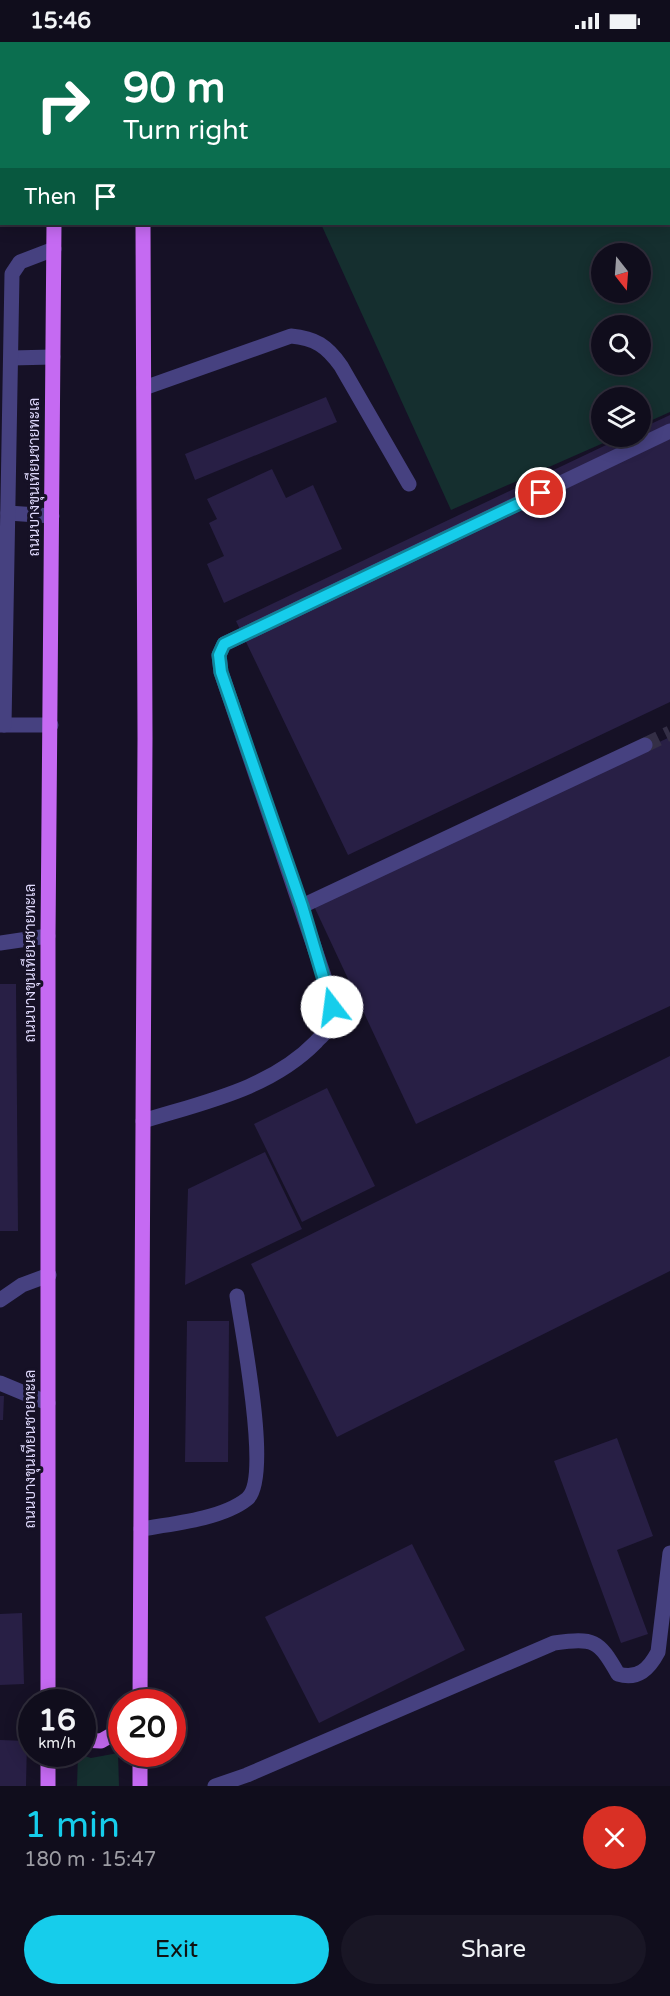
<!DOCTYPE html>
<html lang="en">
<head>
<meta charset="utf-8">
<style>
	:root { --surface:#100d1c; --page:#191625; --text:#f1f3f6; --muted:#9c9ca3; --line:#302d3b; --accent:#16cdeb }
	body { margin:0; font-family:"Varela Round",Sarabun,sans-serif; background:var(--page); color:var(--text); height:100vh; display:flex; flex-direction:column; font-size:22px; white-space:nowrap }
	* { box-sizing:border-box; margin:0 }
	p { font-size:20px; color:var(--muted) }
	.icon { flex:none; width:33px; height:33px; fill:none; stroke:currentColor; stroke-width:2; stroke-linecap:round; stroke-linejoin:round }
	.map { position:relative; height:1744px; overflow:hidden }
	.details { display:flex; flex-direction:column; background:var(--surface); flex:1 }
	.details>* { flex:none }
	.banner { position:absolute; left:0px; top:0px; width:670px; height:183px; box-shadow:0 3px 15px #0003,0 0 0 2px var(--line); background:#0b6e4f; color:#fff; overflow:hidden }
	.needle { width:39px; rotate:163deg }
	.buttons { position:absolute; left:591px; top:201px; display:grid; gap:12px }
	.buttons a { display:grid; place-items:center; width:60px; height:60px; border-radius:50%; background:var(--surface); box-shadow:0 3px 15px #0003,0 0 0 2px var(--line); font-size:30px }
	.speed { position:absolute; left:18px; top:1647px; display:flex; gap:12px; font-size:30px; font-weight:700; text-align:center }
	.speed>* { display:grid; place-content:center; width:78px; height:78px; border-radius:50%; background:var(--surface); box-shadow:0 3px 15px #0003,0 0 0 2px var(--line); line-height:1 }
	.speed small { font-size:15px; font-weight:400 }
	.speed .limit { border:9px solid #d22; background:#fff; color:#111 }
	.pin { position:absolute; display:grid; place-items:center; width:51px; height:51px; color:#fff; margin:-26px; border:3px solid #fff; border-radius:50%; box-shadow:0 2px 6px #0007 }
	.me { position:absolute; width:66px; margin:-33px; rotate:345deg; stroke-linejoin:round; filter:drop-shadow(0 0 4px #0008) }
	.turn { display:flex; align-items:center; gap:21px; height:126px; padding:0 24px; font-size:27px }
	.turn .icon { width:78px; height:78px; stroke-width:2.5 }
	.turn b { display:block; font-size:42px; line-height:51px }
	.then { display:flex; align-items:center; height:57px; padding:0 24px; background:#0003; gap:12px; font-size:22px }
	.round { display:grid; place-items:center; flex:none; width:63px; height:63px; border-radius:32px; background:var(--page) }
	.headline { display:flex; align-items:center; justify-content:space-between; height:102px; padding:0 24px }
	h1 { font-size:36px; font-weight:600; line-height:45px; color:var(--accent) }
	.action { display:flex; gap:12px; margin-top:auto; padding:12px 24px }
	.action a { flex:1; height:69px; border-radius:36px; background:var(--accent); color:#111; font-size:24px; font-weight:600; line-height:69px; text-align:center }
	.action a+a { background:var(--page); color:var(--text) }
	.status { display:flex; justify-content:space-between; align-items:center; height:42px; padding:0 30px; background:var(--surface); direction:ltr }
	.status svg { height:16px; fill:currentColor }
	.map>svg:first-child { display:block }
	.green { fill:#152f2f; fill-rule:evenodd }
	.building { fill:#281f45 }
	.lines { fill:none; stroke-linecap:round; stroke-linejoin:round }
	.minor-tunnel { stroke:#342f46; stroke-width:15; stroke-dasharray:15 8; stroke-linecap:butt }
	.minor { stroke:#464180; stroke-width:15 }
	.major { stroke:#c56af2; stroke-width:15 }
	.route-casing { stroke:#0e8599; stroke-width:15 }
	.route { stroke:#16cdeb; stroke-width:10 }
	.labels { text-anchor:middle; stroke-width:6; stroke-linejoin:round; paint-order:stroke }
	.street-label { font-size:15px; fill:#dfd9fc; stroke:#161126 }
</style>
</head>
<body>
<div class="status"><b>15:46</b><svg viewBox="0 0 49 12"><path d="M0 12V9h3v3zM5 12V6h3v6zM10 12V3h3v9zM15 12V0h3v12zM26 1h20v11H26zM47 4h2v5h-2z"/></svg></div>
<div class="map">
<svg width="670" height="1744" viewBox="0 0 670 1744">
	<rect width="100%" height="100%" fill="#161126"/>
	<g class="green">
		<path d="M 177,0 L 670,0 L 670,370 L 641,383 L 640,356 L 602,356 L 602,394 L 617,395 L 451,468 L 321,182 L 669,182 L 669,2 ZM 602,212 L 640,212 L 640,250 L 602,250 ZM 602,284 L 640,284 L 640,322 L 602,322 Z"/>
		<path d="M 118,1711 L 119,1744 L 77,1744 L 78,1712 L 91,1716 Z"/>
	</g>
	<g class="building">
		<path d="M 326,355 L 337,380 L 195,438 L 185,412 Z"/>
		<path d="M 670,373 L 670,660 L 348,813 L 236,579 L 625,394 L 640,394 L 640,387 Z"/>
		<path d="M 272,427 L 286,456 L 313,443 L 342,507 L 224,561 L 207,522 L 224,514 L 209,481 L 217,477 L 207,457 Z"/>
		<path d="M 670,695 L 670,964 L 416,1082 L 313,862 Z"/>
		<path d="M 0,942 L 16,942 L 18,1189 L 0,1189 Z"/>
		<path d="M 670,1014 L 670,1229 L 337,1395 L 251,1222 Z"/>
		<path d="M 327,1046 L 375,1144 L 302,1180 L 254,1082 Z"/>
		<path d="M 265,1110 L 302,1187 L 185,1243 L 188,1147 Z"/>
		<path d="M 187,1279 L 229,1279 L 228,1420 L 185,1420 Z"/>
		<path d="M 0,1354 L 4,1354 L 3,1378 L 0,1378 Z"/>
		<path d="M 617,1396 L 653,1494 L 617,1508 L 648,1592 L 621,1601 L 554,1419 Z"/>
		<path d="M 412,1502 L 465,1608 L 319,1681 L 265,1575 Z"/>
		<path d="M 22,1571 L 24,1642 L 0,1643 L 0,1572 Z"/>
		<path d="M 0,1698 L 27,1699 L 26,1744 L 0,1744 Z"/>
	</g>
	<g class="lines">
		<path class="minor-tunnel" d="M 645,703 L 670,691"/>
		<g class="minor">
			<path d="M 11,316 L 53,315"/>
			<path d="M 144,346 L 291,294 C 315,296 327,304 341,324 L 409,442"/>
			<path d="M 8,471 L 52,474"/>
			<path d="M 0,683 L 51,683"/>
			<path d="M 4,683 L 12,232 L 20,220 L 54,207"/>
			<path d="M 302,864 L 645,703"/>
			<path d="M 0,901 L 48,894"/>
			<path d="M 143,1079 C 204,1060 270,1047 316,1000 C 319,996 326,991 329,986 C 336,971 329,952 325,937 L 221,630 L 219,613 L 224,602 L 670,389"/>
			<path d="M 0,1258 L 22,1243 L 49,1233"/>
			<path d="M 0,1341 L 48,1361"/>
			<path d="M 141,1487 C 172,1482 222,1477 247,1457 C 272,1437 242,1289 237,1254"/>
			<path d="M 215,1744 L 247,1733 L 554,1601 C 594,1596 598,1597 618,1632 C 638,1638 649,1627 658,1610 L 670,1511"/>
		</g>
		<g class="major">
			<path d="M 142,0 L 142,2"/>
			<path d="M 55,2 L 55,0"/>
			<path d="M 48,1660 L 48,894 L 54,182"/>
			<path d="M 140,1660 L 145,696 L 143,182"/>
			<path d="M 82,1698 L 101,1699 L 122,1687"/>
			<path d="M 140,1712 L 140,1744"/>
			<path d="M 48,1744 L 48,1712"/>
		</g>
	</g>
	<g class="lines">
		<defs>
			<path id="route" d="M 332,965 L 302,864 L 221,630 L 219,613 L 224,602 L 541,451"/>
		</defs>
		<use href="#route" class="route-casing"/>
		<use href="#route" class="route"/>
	</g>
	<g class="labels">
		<g class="street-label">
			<text transform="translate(34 435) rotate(-90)" y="5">ถนนบางขุนเทียนชายทะเล</text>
			<text transform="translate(30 921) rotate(-90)" y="5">ถนนบางขุนเทียนชายทะเล</text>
			<text transform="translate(30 1407) rotate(-90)" y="5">ถนนบางขุนเทียนชายทะเล</text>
		</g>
	</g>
</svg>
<div class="buttons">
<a><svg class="needle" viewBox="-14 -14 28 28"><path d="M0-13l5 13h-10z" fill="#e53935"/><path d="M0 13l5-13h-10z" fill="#9c9ca3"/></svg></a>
<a><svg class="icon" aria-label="search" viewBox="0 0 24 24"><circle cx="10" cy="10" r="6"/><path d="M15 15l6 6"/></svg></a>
<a><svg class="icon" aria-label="layers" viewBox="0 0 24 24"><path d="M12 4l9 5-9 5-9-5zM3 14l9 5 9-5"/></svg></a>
</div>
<div class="speed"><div>16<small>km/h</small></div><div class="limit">20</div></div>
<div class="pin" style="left:541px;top:451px;background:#d93025"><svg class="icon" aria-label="arrive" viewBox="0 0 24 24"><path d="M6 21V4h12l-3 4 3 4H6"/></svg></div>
<svg class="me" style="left:332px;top:965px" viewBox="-20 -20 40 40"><circle r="19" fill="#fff"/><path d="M0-13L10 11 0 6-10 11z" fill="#16cdeb"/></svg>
<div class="banner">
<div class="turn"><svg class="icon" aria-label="right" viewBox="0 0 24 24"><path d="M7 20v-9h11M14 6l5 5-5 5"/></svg><div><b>90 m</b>Turn right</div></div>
<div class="then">Then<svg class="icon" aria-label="arrive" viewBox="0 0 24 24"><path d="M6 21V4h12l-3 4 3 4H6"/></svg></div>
</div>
</div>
<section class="details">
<div class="headline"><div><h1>1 min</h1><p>180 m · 15:47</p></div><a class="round" style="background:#d93025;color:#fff"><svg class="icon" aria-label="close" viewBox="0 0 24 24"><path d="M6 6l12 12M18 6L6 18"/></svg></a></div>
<div class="action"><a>Exit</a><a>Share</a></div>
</section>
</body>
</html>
